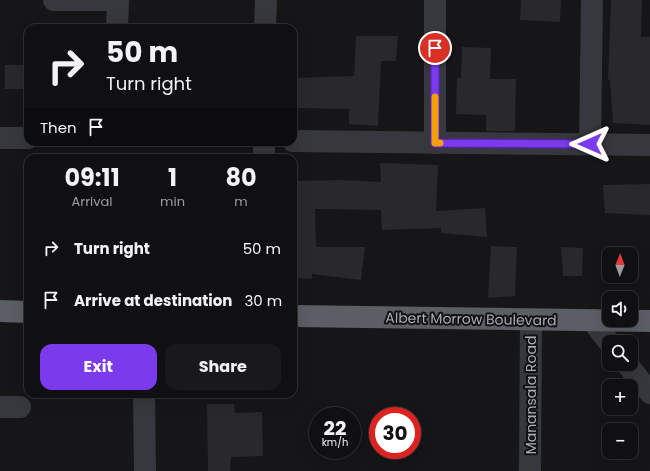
<!DOCTYPE html>
<html lang="en">
<head>
<meta charset="utf-8">
<style>
	:root { --surface:#101012; --page:#19191b; --text:#f1f3f6; --muted:#9c9d9f; --line:#303032; --accent:#7c3aed }
	body { margin:0; font-family:Poppins,sans-serif; background:var(--page); color:var(--text); height:100vh; display:flex; flex-direction:column; font-size:15px; white-space:nowrap }
	* { box-sizing:border-box; margin:0 }
	p { font-size:13px; color:var(--muted) }
	.icon { flex:none; width:22px; height:22px; fill:none; stroke:currentColor; stroke-width:2; stroke-linecap:round; stroke-linejoin:round }
	.map { position:relative; flex:1; overflow:hidden }
	.details { position:absolute; left:24px; top:154px; width:273px; height:244px; display:flex; flex-direction:column; background:var(--surface); border-radius:12px; box-shadow:0 4px 16px #0002,0 0 0 1px var(--line) }
	.details>* { flex:none }
	.guide { position:absolute; left:24px; top:24px; width:273px; height:122px; border-radius:12px; box-shadow:0 4px 16px #0002,0 0 0 1px var(--line); background:#101012; color:var(--text); overflow:hidden }
	.needle { width:26px; rotate:1deg }
	.tools { position:absolute; left:602px; top:247px; display:grid; gap:8px }
	.tools a { display:grid; place-items:center; width:36px; height:36px; border-radius:8px; background:var(--surface); box-shadow:0 4px 16px #0002,0 0 0 1px var(--line); font-size:20px }
	.speed { position:absolute; left:309px; top:407px; display:flex; gap:8px; font-size:20px; font-weight:700; text-align:center }
	.speed>* { display:grid; place-content:center; width:52px; height:52px; border-radius:50%; background:var(--surface); box-shadow:0 4px 16px #0002,0 0 0 1px var(--line); line-height:1 }
	.speed small { font-size:10px; font-weight:400 }
	.speed .limit { border:6px solid #d22; background:#fff; color:#111 }
	.pin { position:absolute; display:grid; place-items:center; width:34px; height:34px; color:#fff; margin:-17px; border:2px solid #fff; border-radius:50%; box-shadow:0 1px 4px #0007 }
	.me { position:absolute; width:44px; margin:-22px; rotate:270deg; stroke-linejoin:round; filter:drop-shadow(0 0 3px #0008) }
	.turn { display:flex; align-items:center; gap:14px; height:84px; padding:0 16px; font-size:18px }
	.turn .icon { width:52px; height:52px; stroke-width:2.5 }
	.turn b { display:block; font-size:28px; line-height:34px }
	.then { display:flex; align-items:center; height:38px; padding:0 16px; background:#0003; gap:8px; font-size:15px }
	.eta { display:flex; justify-content:space-evenly; align-items:center; height:68px; text-align:center }
	.eta b { font-size:24px; font-weight:700; line-height:28px }
	.button { display:flex; gap:8px; margin-top:auto; padding:8px 16px }
	.button a { flex:1; height:46px; border-radius:12px; background:var(--accent); color:#fff; font-size:16px; font-weight:700; line-height:46px; text-align:center }
	.button a+a { background:var(--page); color:var(--text) }
	ul { padding:0; list-style:none }
	li { display:flex; align-items:center; gap:12px; height:52px; padding:0 16px }
	li div { flex:1 }
	li b { display:block; font-size:15px }
	li em { font-style:normal }
	.map>svg:first-child { display:block }
	.building { fill:#29292c }
	.lines { fill:none; stroke-linecap:round; stroke-linejoin:round }
	.minor { stroke:#37383d; stroke-width:22 }
	.trunk { stroke:#5b5e65; stroke-width:22 }
	.route-casing { stroke:#51269a; stroke-width:10 }
	.route { stroke:#7c3aed; stroke-width:7 }
	.slow { stroke:#f59e0b; stroke-width:7 }
	.labels { text-anchor:middle; stroke-width:4; stroke-linejoin:round; paint-order:stroke }
	.street-label { font-size:14px; fill:#a8adb8; stroke:#111113 }
</style>
</head>
<body>
<div class="map">
<svg width="650" height="471" viewBox="0 0 650 471">
	<rect width="100%" height="100%" fill="#161618"/>
	<g class="building">
		<path d="M 521,0 L 561,0 L 560,22 L 520,20 Z"/>
		<path d="M 611,0 L 642,0 L 641,37 L 650,37 L 650,125 L 613,123 L 610,80 L 608,80 Z"/>
		<path d="M 356,36 L 398,36 L 396,61 L 381,61 L 378,126 L 349,124 L 349,109 L 297,108 L 295,78 L 354,76 Z"/>
		<path d="M 462,47 L 491,48 L 490,79 L 516,79 L 515,131 L 486,131 L 486,115 L 456,114 L 457,78 L 461,78 Z"/>
		<rect x="5" y="65" width="23" height="24"/>
		<path d="M 380,163 L 438,165 L 436,211 L 485,208 L 487,237 L 441,233 L 441,228 L 382,230 L 381,210 L 315,209 L 316,247 L 365,247 L 361,280 L 312,274 L 312,279 L 293,278 L 294,181 L 342,180 L 381,182 Z"/>
		<path d="M 650,184 L 650,215 L 605,213 L 603,185 Z"/>
		<path d="M 491,246 L 517,247 L 515,296 L 488,298 Z"/>
		<path d="M 561,247 L 583,248 L 582,276 L 563,276 Z"/>
		<path d="M 207,404 L 234,404 L 235,413 L 262,412 L 263,456 L 231,457 L 230,471 L 208,471 Z"/>
	</g>
	<g class="lines">
		<g class="minor">
			<path d="M 54,0 L 118,0"/>
			<path d="M 117,28 L 118,0"/>
			<path d="M 265,28 L 266,0"/>
			<path d="M 0,138 L 28,138"/>
			<path d="M 293,141 L 650,145"/>
			<path d="M 435,143 L 435,0"/>
			<path d="M 590,144 L 592,0"/>
			<path d="M 264,158 L 264,142"/>
			<path d="M 592,320 L 609,342"/>
			<path d="M 627,364 L 650,393"/>
			<path d="M 144,394 L 145,471"/>
			<path d="M 0,407 L 20,407"/>
			<path d="M 530,471 L 531,320"/>
		</g>
		<g class="trunk">
			<path d="M 0,311 L 28,312"/>
			<path d="M 293,316 L 650,321"/>
		</g>
	</g>
	<g class="lines">
		<defs>
			<path id="route" d="M 435,48 L 435,143 L 590,144"/>
		</defs>
		<use href="#route" class="route-casing"/>
		<use href="#route" class="route"/>
		<path class="slow" d="M 435,97 L 435,143 L 440,143"/>
	</g>
	<g class="labels">
		<g class="street-label">
			<text transform="translate(471 319) rotate(1)" y="5">Albert Morrow Boulevard</text>
			<text transform="translate(531 395) rotate(-90)" y="5">Manansala Road</text>
		</g>
	</g>
</svg>
<div class="tools">
<a><svg class="needle" viewBox="-14 -14 28 28"><path d="M0-13l5 13h-10z" fill="#e53935"/><path d="M0 13l5-13h-10z" fill="#9c9d9f"/></svg></a>
<a><svg class="icon" aria-label="sound" viewBox="0 0 24 24"><path d="M4 9h4l5-4v14l-5-4H4zM17 9q2 3 0 6"/></svg></a>
<a><svg class="icon" aria-label="search" viewBox="0 0 24 24"><circle cx="10" cy="10" r="6"/><path d="M15 15l6 6"/></svg></a>
<a>+</a>
<a>−</a>
</div>
<div class="speed"><div>22<small>km/h</small></div><div class="limit">30</div></div>
<div class="pin" style="left:435px;top:48px;background:#d93025"><svg class="icon" aria-label="arrive" viewBox="0 0 24 24"><path d="M6 21V4h12l-3 4 3 4H6"/></svg></div>
<svg class="me" style="left:590px;top:144px" viewBox="-20 -20 40 40"><path d="M0-17L14 15 0 8-14 15z" fill="#7c3aed" stroke="#fff" stroke-width="4"/></svg>
<div class="guide">
<div class="turn"><svg class="icon" aria-label="right" viewBox="0 0 24 24"><path d="M7 20v-9h11M14 6l5 5-5 5"/></svg><div><b>50 m</b>Turn right</div></div>
<div class="then">Then<svg class="icon" aria-label="arrive" viewBox="0 0 24 24"><path d="M6 21V4h12l-3 4 3 4H6"/></svg></div>
</div>
<section class="details">
<div class="eta">
<div><b>09:11</b><p>Arrival</p></div>
<div><b>1</b><p>min</p></div>
<div><b>80</b><p>m</p></div>
</div>
<ul>
<li><svg class="icon" aria-label="right" viewBox="0 0 24 24"><path d="M7 20v-9h11M14 6l5 5-5 5"/></svg><div><b>Turn right</b></div><em>50 m</em></li>
<li><svg class="icon" aria-label="arrive" viewBox="0 0 24 24"><path d="M6 21V4h12l-3 4 3 4H6"/></svg><div><b>Arrive at destination</b></div><em>30 m</em></li>
</ul>
<div class="button"><a>Exit</a><a>Share</a></div>
</section>
</div>
</body>
</html>
